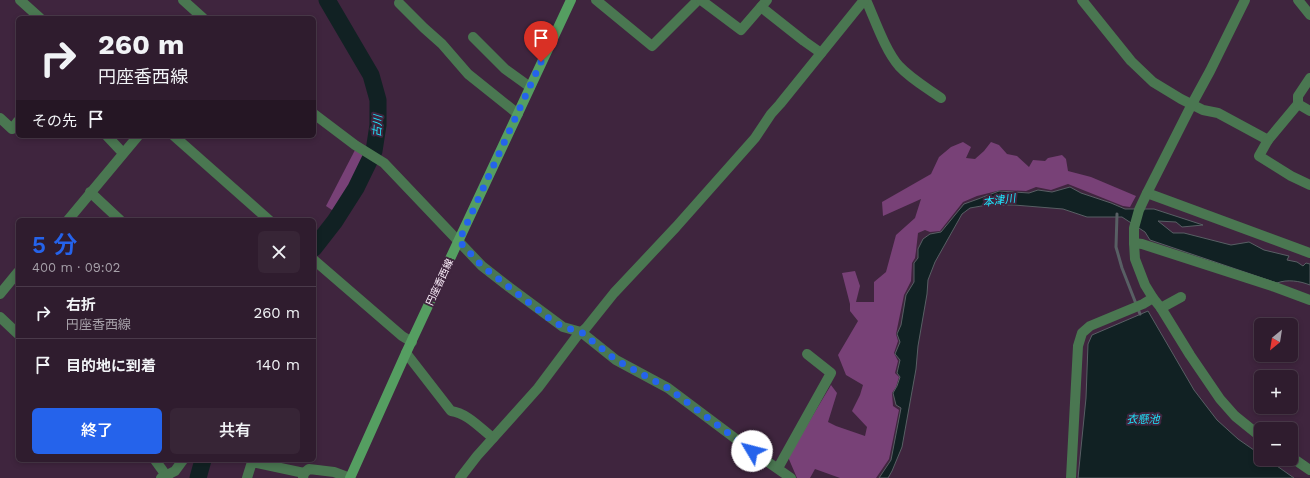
<!DOCTYPE html>
<html lang="ja">
<head>
<meta charset="utf-8">
<style>
	:root { --surface:#2f1c2e; --page:#372536; --text:#f1f3f6; --muted:#a7a1aa; --line:#4a3a4a; --accent:#2563eb }
	body { margin:0; font-family:"Work Sans","Noto Sans JP",sans-serif; background:var(--page); color:var(--text); height:100vh; display:flex; flex-direction:column; font-size:15px; white-space:nowrap }
	* { box-sizing:border-box; margin:0 }
	p { font-size:13px; color:var(--muted) }
	.icon { flex:none; width:22px; height:22px; fill:none; stroke:currentColor; stroke-width:2; stroke-linecap:round; stroke-linejoin:round }
	.map { position:relative; flex:1; overflow:hidden }
	.drawer { position:absolute; left:16px; top:218px; width:300px; height:244px; display:flex; flex-direction:column; background:var(--surface); border-radius:6px; box-shadow:0 2px 6px #0003,0 0 0 1px var(--line) }
	.drawer>* { flex:none }
	.top-card { position:absolute; left:16px; top:16px; width:300px; height:122px; border-radius:6px; box-shadow:0 2px 6px #0003,0 0 0 1px var(--line); background:#2f1c2e; color:var(--text); overflow:hidden }
	.needle { width:26px; rotate:210deg }
	.buttons { position:absolute; left:1254px; top:318px; display:grid; gap:8px }
	.buttons a { display:grid; place-items:center; width:44px; height:44px; border-radius:6px; background:var(--surface); box-shadow:0 2px 6px #0003,0 0 0 1px var(--line); font-size:20px }
	.pin { position:absolute; display:grid; place-items:center; width:34px; height:34px; color:#fff; margin:-41px -17px; border-radius:50% 50% 50% 0; rotate:-45deg; box-shadow:0 0 4px #0007 }
	.pin .icon { rotate:45deg }
	.me { position:absolute; width:44px; margin:-22px; rotate:307deg; stroke-linejoin:round; filter:drop-shadow(0 0 3px #0008) }
	.turn { display:flex; align-items:center; gap:14px; height:84px; padding:0 16px; font-size:18px }
	.turn .icon { width:52px; height:52px; stroke-width:2.5 }
	.turn b { display:block; font-size:28px; line-height:34px }
	.then { display:flex; align-items:center; height:38px; padding:0 16px; background:#0003; gap:8px; font-size:15px }
	.round { display:grid; place-items:center; flex:none; width:42px; height:42px; border-radius:6px; background:var(--page) }
	.head { display:flex; align-items:center; justify-content:space-between; height:68px; padding:0 16px }
	h1 { font-size:24px; font-weight:600; line-height:30px; color:var(--accent) }
	.button { display:flex; gap:8px; margin-top:auto; padding:8px 16px }
	.button a { flex:1; height:46px; border-radius:6px; background:var(--accent); color:#fff; font-size:16px; font-weight:600; line-height:46px; text-align:center }
	.button a+a { background:var(--page); color:var(--text) }
	ul { padding:0; list-style:none }
	li { display:flex; align-items:center; gap:12px; height:52px; padding:0 16px; border-top:1px solid var(--line) }
	li div { flex:1 }
	li b { display:block; font-size:15px }
	li em { font-style:normal }
	.map>svg:first-child { display:block }
	.green { fill:#784177 }
	.water { fill:#112123; stroke:#585f64 }
	.lines { fill:none; stroke-linecap:round; stroke-linejoin:round }
	.stream { stroke:#585f64; stroke-width:3 }
	.river { stroke:#112123; stroke-width:17 }
	.minor { stroke:#4a7751; stroke-width:10 }
	.tertiary { stroke:#4a7751; stroke-width:10 }
	.secondary { stroke:#559e61; stroke-width:10 }
	.route { stroke:#2563eb; stroke-width:7; stroke-dasharray:0 12.6 }
	.labels { text-anchor:middle; stroke-width:4; stroke-linejoin:round; paint-order:stroke }
	.street-label { font-size:10px; fill:#fdeffc; stroke:#3f253e }
	.water-label { font-size:11px; font-style:italic; fill:#1ee5fc; stroke:#3f253e }
</style>
</head>
<body>
<div class="map">
<svg width="1310" height="478" viewBox="0 0 1310 478">
	<rect width="100%" height="100%" fill="#3f253e"/>
	<g class="green">
		<path d="M 963,142 L 971,147 L 966,158 L 975,159 L 984,151 L 991,142 L 999,145 L 1007,154 L 1017,156 L 1029,167 L 1033,160 L 1045,161 L 1048,158 L 1062,155 L 1066,159 L 1068,171 L 1091,177 L 1136,196 L 1130,207 L 1123,206 L 1068,184 L 1051,190 L 1036,187 L 1026,191 L 1001,190 L 977,196 L 963,202 L 940,231 L 930,232 L 925,230 L 918,233 L 916,251 L 915,258 L 912,263 L 911,281 L 904,295 L 896,334 L 898,341 L 894,353 L 898,361 L 895,373 L 899,377 L 896,387 L 892,393 L 893,406 L 899,410 L 889,459 L 876,478 L 840,478 L 815,469 L 810,478 L 797,478 L 788,457 L 831,385 L 837,393 L 828,422 L 836,426 L 865,436 L 867,427 L 852,411 L 860,395 L 863,385 L 846,375 L 838,355 L 858,321 L 850,311 L 850,304 L 842,273 L 855,271 L 860,286 L 856,302 L 874,302 L 874,282 L 886,272 L 896,235 L 915,218 L 921,199 L 883,216 L 882,202 L 931,174 L 939,157 L 951,147 Z"/>
		<path d="M 355,150 L 367,158 L 341,205 L 335,212 L 326,206 Z"/>
	</g>
	<g class="water">
		<path d="M 1070,187 L 1081,193 L 1111,203 L 1125,209 L 1154,209 L 1203,225 L 1182,227 L 1176,222 L 1158,221 L 1173,233 L 1184,233 L 1231,245 L 1249,242 L 1264,250 L 1289,256 L 1287,260 L 1297,262 L 1303,266 L 1306,263 L 1310,264 L 1310,285 C 1300,281 1287,279 1277,283 L 1150,240 L 1145,232 L 1122,217 L 1087,217 L 1063,209 L 1014,205 L 987,205 L 970,208 L 962,214 L 935,262 L 928,280 L 927,294 L 918,346 L 916,369 L 902,447 L 892,471 L 888,478 L 879,478 L 891,460 L 901,408 L 896,405 L 893,393 L 897,386 L 900,377 L 897,373 L 900,360 L 895,354 L 900,342 L 897,334 L 901,325 L 906,295 L 914,282 L 914,263 L 918,258 L 918,249 L 923,239 L 930,234 L 941,232 L 964,204 L 978,199 L 999,191 L 1029,193 L 1038,190 L 1052,192 Z"/>
		<path d="M 1148,311 L 1194,390 L 1217,420 L 1238,439 L 1261,455 L 1261,459 L 1267,459 L 1294,478 L 1078,478 L 1086,398 L 1088,344 L 1092,335 Z"/>
	</g>
	<g class="lines">
		<path class="stream" d="M 1117,214 L 1116,247 L 1122,268 L 1140,314"/>
		<g class="river">
			<path d="M 314,248 L 335,221 L 356,188 L 374,151 L 378,125 L 378,100 L 371,75 L 327,0"/>
			<path d="M 198,478 L 203,460"/>
		</g>
		<g class="minor">
			<path d="M 183,0 L 203,18"/>
			<path d="M 596,0 L 652,46 L 698,0"/>
			<path d="M 701,0 L 741,30 L 767,0"/>
			<path d="M 866,0 C 875,20 885,50 899,66 C 911,79 927,88 941,98"/>
			<path d="M 1082,0 L 1131,61 L 1153,82 L 1181,99 L 1203,110 L 1218,113 L 1268,140 L 1298,104 L 1298,96 L 1310,78"/>
			<path d="M 1298,0 L 1310,15"/>
			<path d="M 399,3 L 424,28 L 442,44 L 468,74 L 518,114"/>
			<path d="M 761,7 L 804,41 L 821,53"/>
			<path d="M 473,37 L 505,69 L 530,87"/>
			<path d="M 1298,104 L 1310,111"/>
			<path d="M 314,114 L 355,145 L 384,163 L 482,266 L 509,287 L 563,327 L 581,332 L 616,360 L 668,388 L 752,451 L 791,478"/>
			<path d="M 0,118 L 12,129 L 18,121"/>
			<path d="M 107,136 L 123,153"/>
			<path d="M 1268,140 L 1259,156 L 1291,176 L 1310,185"/>
			<path d="M 90,192 L 120,220"/>
			<path d="M 1147,193 L 1310,253"/>
			<path d="M 68,220 L 138,136"/>
			<path d="M 1134,243 L 1142,244 L 1275,287 L 1310,300"/>
			<path d="M 0,294 L 18,272"/>
			<path d="M 1161,308 L 1181,297"/>
			<path d="M 0,317 L 18,334"/>
			<path d="M 406,353 L 451,411 C 467,413 480,428 493,438"/>
			<path d="M 155,460 L 168,478"/>
			<path d="M 778,468 L 831,373 L 807,354"/>
			<path d="M 304,473 L 309,469 L 334,472 L 350,478"/>
			<path d="M 161,478 L 175,471 L 183,460"/>
			<path d="M 247,478 L 252,462 L 304,473 L 303,478"/>
			<path d="M 460,478 L 477,456 L 538,388 L 577,336 L 586,328 L 614,293 L 676,227 L 755,138 L 771,114 L 780,104 L 864,0"/>
			<path d="M 1071,478 L 1078,346 L 1082,333 L 1090,326 L 1143,304 L 1153,298"/>
		</g>
		<g class="tertiary">
			<path d="M 20,0 L 40,18"/>
			<path d="M 1245,0 L 1210,71 L 1192,104 L 1147,193 L 1139,210 L 1134,228 L 1134,243 L 1135,259 L 1145,285 L 1153,298 L 1161,308 L 1190,355 L 1220,399 L 1235,416 L 1261,437"/>
			<path d="M 174,136 L 269,220"/>
			<path d="M 314,260 L 402,336 L 412,342"/>
			<path d="M 1291,457 L 1310,470"/>
		</g>
		<path class="secondary" d="M 350,478 L 406,353 L 571,0"/>
	</g>
	<g class="lines">
		<path class="route" d="M 541,62 L 459,241 L 482,266 L 550,319 L 563,327 L 581,332 L 616,360 L 668,388 L 752,451"/>
	</g>
	<g class="labels">
		<g class="street-label">
			<text transform="translate(439 282) rotate(-65)" y="4">円座香西線</text>
		</g>
		<g class="water-label">
			<text transform="translate(377 126) rotate(-86)" y="4">古川</text>
			<text transform="translate(999 200) rotate(-8)" y="4">本津川</text>
			<text x="1143" y="423">衣懸池</text>
		</g>
	</g>
</svg>
<div class="buttons">
<a><svg class="needle" viewBox="-14 -14 28 28"><path d="M0-13l5 13h-10z" fill="#e53935"/><path d="M0 13l5-13h-10z" fill="#a7a1aa"/></svg></a>
<a>+</a>
<a>−</a>
</div>
<div class="pin" style="left:541px;top:62px;background:#d93025"><svg class="icon" aria-label="arrive" viewBox="0 0 24 24"><path d="M6 21V4h12l-3 4 3 4H6"/></svg></div>
<svg class="me" style="left:752px;top:451px" viewBox="-20 -20 40 40"><circle r="19" fill="#fff"/><path d="M0-13L10 11 0 6-10 11z" fill="#2563eb"/></svg>
<div class="top-card">
<div class="turn"><svg class="icon" aria-label="right" viewBox="0 0 24 24"><path d="M7 20v-9h11M14 6l5 5-5 5"/></svg><div><b>260 m</b>円座香西線</div></div>
<div class="then">その先<svg class="icon" aria-label="arrive" viewBox="0 0 24 24"><path d="M6 21V4h12l-3 4 3 4H6"/></svg></div>
</div>
<section class="drawer">
<div class="head"><div><h1>5 分</h1><p>400 m · 09:02</p></div><a class="round"><svg class="icon" aria-label="close" viewBox="0 0 24 24"><path d="M6 6l12 12M18 6L6 18"/></svg></a></div>
<ul>
<li><svg class="icon" aria-label="right" viewBox="0 0 24 24"><path d="M7 20v-9h11M14 6l5 5-5 5"/></svg><div><b>右折</b><p>円座香西線</p></div><em>260 m</em></li>
<li><svg class="icon" aria-label="arrive" viewBox="0 0 24 24"><path d="M6 21V4h12l-3 4 3 4H6"/></svg><div><b>目的地に到着</b></div><em>140 m</em></li>
</ul>
<div class="button"><a>終了</a><a>共有</a></div>
</section>
</div>
</body>
</html>
